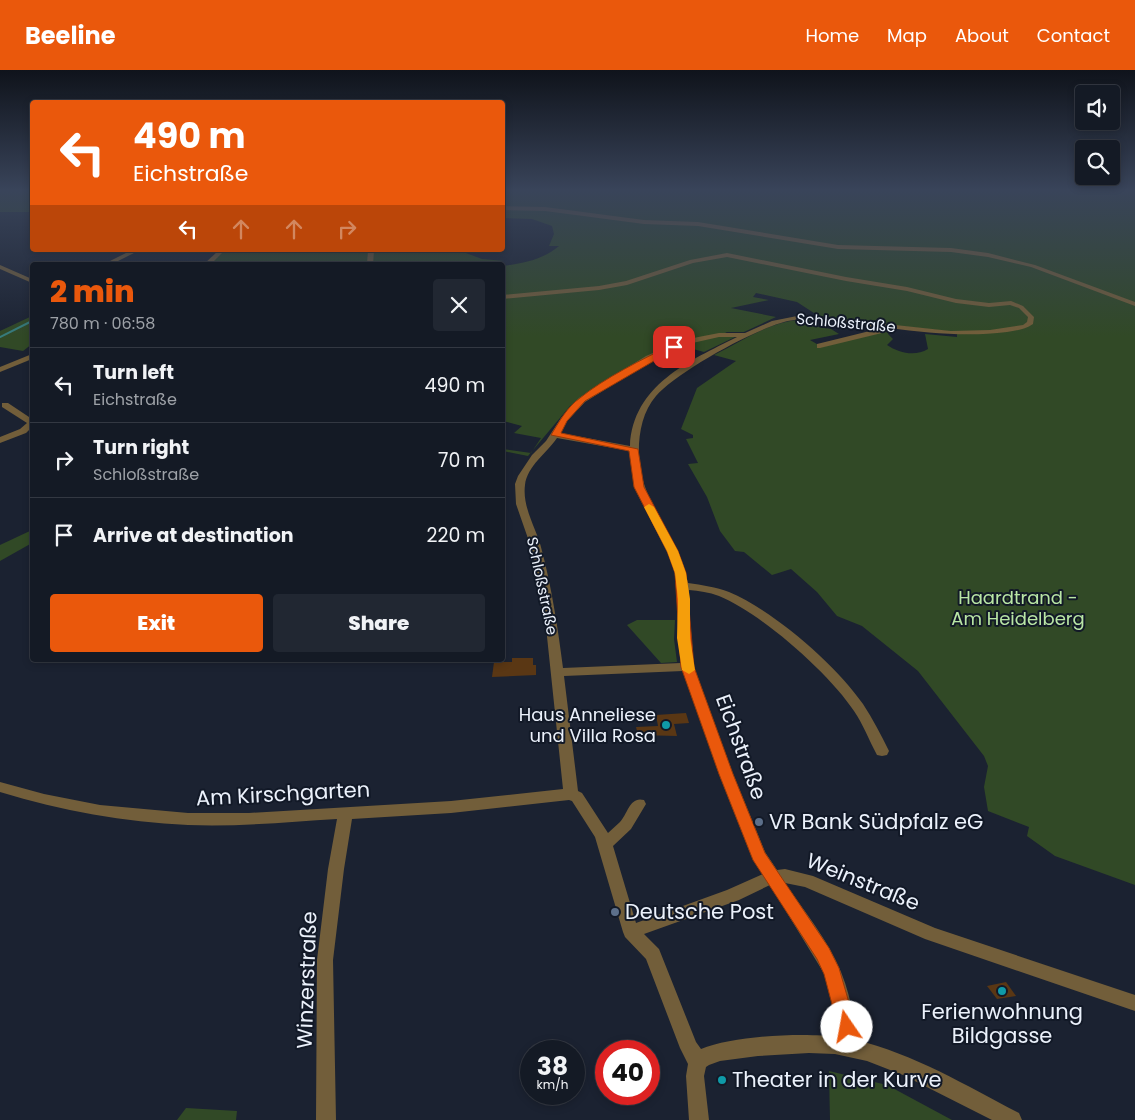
<!DOCTYPE html>
<html lang="en">
<head>
<meta charset="utf-8">
<style>
	:root { --surface:#141a25; --page:#212732; --text:#f1f3f6; --muted:#9da1a7; --line:#333842; --accent:#ea580c }
	body { margin:0; font-family:Poppins,sans-serif; background:var(--page); color:var(--text); height:100vh; display:flex; flex-direction:column; font-size:19px; white-space:nowrap }
	* { box-sizing:border-box; margin:0 }
	p { font-size:16px; color:var(--muted) }
	.icon { flex:none; width:28px; height:28px; fill:none; stroke:currentColor; stroke-width:2; stroke-linecap:round; stroke-linejoin:round }
	.map { position:relative; flex:1; overflow:hidden }
	.panel { position:absolute; left:30px; top:192px; width:475px; height:400px; display:flex; flex-direction:column; background:var(--surface); border-radius:5px; box-shadow:0 2px 8px #0003,0 0 0 1px var(--line) }
	.panel>* { flex:none }
	.guide { position:absolute; left:30px; top:30px; width:475px; height:152px; border-radius:5px; box-shadow:0 2px 8px #0003,0 0 0 1px var(--line); background:#ea580c; color:#fff; overflow:hidden }
	.fabs { position:absolute; left:1075px; top:15px; display:grid; gap:10px }
	.fabs a { display:grid; place-items:center; width:45px; height:45px; border-radius:5px; background:var(--surface); box-shadow:0 2px 8px #0003,0 0 0 1px var(--line); font-size:25px }
	.speed { position:absolute; left:520px; top:970px; display:flex; gap:10px; font-size:25px; font-weight:700; text-align:center }
	.speed>* { display:grid; place-content:center; width:65px; height:65px; border-radius:50%; background:var(--surface); box-shadow:0 2px 8px #0003,0 0 0 1px var(--line); line-height:1 }
	.speed small { font-size:12px; font-weight:400 }
	.speed .limit { border:8px solid #d22; background:#fff; color:#111 }
	.pin { position:absolute; display:grid; place-items:center; width:42px; height:42px; color:#fff; margin:-21px; border-radius:10px; box-shadow:0 2px 8px #0006 }
	.me { position:absolute; width:55px; margin:-28px; rotate:348deg; stroke-linejoin:round; filter:drop-shadow(0 0 4px #0008) }
	.turn { display:flex; align-items:center; gap:18px; height:105px; padding:0 20px; font-size:22px }
	.turn .icon { width:65px; height:65px; stroke-width:2.5 }
	.turn b { display:block; font-size:35px; line-height:42px }
	.lanes { display:flex; align-items:center; height:48px; padding:0 20px; background:#0003; justify-content:center; gap:25px; direction:ltr }
	.lanes .off { opacity:.35 }
	.round { display:grid; place-items:center; flex:none; width:52px; height:52px; border-radius:5px; background:var(--page) }
	.headline { display:flex; align-items:center; justify-content:space-between; height:85px; padding:0 20px }
	h1 { font-size:30px; font-weight:800; line-height:38px; color:var(--accent) }
	.cta { display:flex; gap:10px; margin-top:auto; padding:10px 20px }
	.cta a { flex:1; height:58px; border-radius:5px; background:var(--accent); color:#fff; font-size:20px; font-weight:800; line-height:58px; text-align:center }
	.cta a+a { background:var(--page); color:var(--text) }
	ul { padding:0; list-style:none }
	li { display:flex; align-items:center; gap:15px; height:75px; padding:0 20px; border-top:1px solid var(--line) }
	li div { flex:1 }
	li b { display:block; font-size:19px }
	li em { font-style:normal }
	header { display:flex; align-items:center; gap:30px; box-sizing:border-box; height:70px; padding:0 25px; background:var(--accent); color:#fff }
	header strong { font-size:24px }
	nav { display:flex; gap:28px; margin-inline-start:auto; font-size:18px }
	.map>svg:first-child { display:block }
	.green { fill:#314926 }
	.lines { fill:none; stroke-linecap:round; stroke-linejoin:round }
	.stream-far1 { stroke:#377c7c; stroke-width:1 }
	.stream { stroke:#377c7c; stroke-width:2 }
	.building { fill:#5a3714 }
	.minor { fill:#725e3a; fill-rule:evenodd }
	.route { fill:#ea580c; stroke:#983908 }
	.slow { fill:#f59e0b }
	.culture-dot { fill:#0f9aa8; stroke:#121927; stroke-width:2 }
	.service-dot { fill:#5c6f8a; stroke:#121927; stroke-width:2 }
	.labels { text-anchor:middle; stroke-width:4; stroke-linejoin:round; paint-order:stroke }
	.far-street-label { font-size:15px; fill:#ebf1fb; stroke:#121927 }
	.park-label { font-size:18px; fill:#b9e6a5; stroke:#121927 }
	.poi-label { font-size:18px; fill:#ebf1fb; stroke:#121927; text-anchor:end }
	.near-street-label { font-size:21px; fill:#ebf1fb; stroke:#121927 }
	.near-poi-label { font-size:21px; fill:#ebf1fb; stroke:#121927; text-anchor:start }
</style>
</head>
<body>
<header>
<strong>Beeline</strong>
<nav><a>Home</a><a>Map</a><a>About</a><a>Contact</a></nav>
</header>
<div class="map">
<svg width="1135" height="1050" viewBox="0 0 1135 1050">
	<rect width="100%" height="100%" fill="#1b2231"/>
	<g class="green">
		<rect x="0" y="120" width="32" height="22"/>
		<path d="M 503,120 L 1135,120 L 1135,815 L 1055,786 L 1027,766 L 1029,757 L 988,741 L 984,717 L 988,696 L 984,686 L 918,601 L 862,556 L 837,546 L 817,522 L 791,499 L 772,505 L 744,482 L 735,481 L 720,461 L 707,427 L 688,394 L 698,393 L 686,369 L 693,368 L 693,365 L 681,359 L 697,318 L 736,291 L 714,285 C 744,270 776,247 810,250 L 807,255 L 831,259 L 839,264 L 810,270 L 822,277 L 887,260 L 890,261 L 888,264 L 893,269 L 887,275 C 899,283 915,287 928,279 L 925,264 L 957,267 L 957,262 L 838,250 L 817,245 L 797,232 L 756,223 L 753,227 L 769,230 L 731,238 L 776,247 L 744,262 L 725,262 L 735,267 L 704,282 L 675,274 L 647,287 L 570,336 L 528,386 L 503,381 L 503,379 L 531,383 L 541,368 L 514,363 L 522,356 L 503,351 L 503,196 C 524,193 542,190 559,176 L 549,176 L 554,164 L 552,156 L 532,149 L 503,148 Z"/>
		<path d="M 232,180 L 458,180 L 482,189 L 505,191 L 489,192 L 492,195 L 208,195 L 220,183 Z"/>
		<path d="M 32,246 L 32,274 L 23,281 L 0,277 L 0,261 Z"/>
		<path d="M 32,460 L 32,473 L 0,491 L 0,475 Z"/>
		<path d="M 637,550 L 675,550 L 674,569 L 677,592 L 661,593 L 627,555 Z"/>
		<path d="M 829,1001 L 887,1015 L 952,1050 L 830,1050 Z"/>
		<path d="M 186,1038 L 237,1041 L 236,1050 L 177,1050 Z"/>
	</g>
	<g class="lines">
		<path class="stream-far1" d="M 140,195 L 142,194"/>
		<path class="stream" d="M 0,267 L 32,251"/>
	</g>
	<g class="building">
		<path d="M 512,588 L 533,588 L 533,595 L 536,595 L 536,605 L 492,607 L 494,592 L 512,592 Z"/>
		<path d="M 686,643 L 689,653 L 674,654 L 677,666 L 638,665 L 636,657 L 658,656 L 656,645 Z"/>
		<path d="M 1006,912 L 1016,926 L 997,929 L 987,916 Z"/>
	</g>
	<g class="lines">
		<g class="minor">
			<path d="M 502,136 L 545,137 L 644,150 L 698,152 L 838,175 L 951,178 L 988,183 L 1035,195 L 1135,232 L 1135,236 L 1031,197 L 988,187 L 951,182 L 838,179 L 698,156 L 644,154 L 545,141 L 502,140 Z"/>
			<path d="M 132,180 L 140,180 L 110,195 L 102,195 Z"/>
			<path d="M 219,180 L 225,180 L 210,195 L 203,195 Z"/>
			<path d="M 368,180 L 374,180 L 373,195 L 367,195 Z"/>
			<path d="M 727,183 L 846,207 L 907,217 L 956,229 L 989,233 L 1011,231 L 1023,236 L 1034,247 L 1033,254 C 1025,260 1017,260 1007,262 C 967,267 929,263 889,258 L 886,262 L 820,278 L 817,278 L 817,274 L 882,258 C 857,255 818,247 794,250 C 764,253 676,302 656,326 C 642,342 638,366 639,387 C 641,427 667,455 682,491 C 685,498 686,506 688,513 C 702,515 716,517 729,522 C 774,541 835,594 863,634 C 873,649 881,665 889,681 L 887,685 L 882,686 L 877,685 C 869,670 863,654 854,641 C 829,603 761,543 719,526 C 709,522 699,521 689,520 L 690,567 L 694,597 L 733,704 L 765,782 L 777,800 L 785,799 L 813,806 L 935,858 L 1135,925 L 1135,941 L 925,869 L 805,817 L 785,813 C 804,841 828,870 841,902 C 850,924 854,947 856,970 C 914,984 967,1016 1019,1043 L 1022,1050 L 992,1050 L 903,1005 L 867,991 L 835,984 L 809,983 L 758,986 L 720,991 L 709,995 L 706,997 L 704,1006 L 709,1050 L 689,1050 L 686,1006 L 688,994 L 680,978 L 646,889 L 625,867 L 623,862 L 595,767 L 572,731 L 569,730 L 451,743 L 352,749 L 344,799 L 333,890 L 336,1050 L 316,1050 L 317,890 L 328,799 L 337,749 C 288,752 238,757 188,755 C 124,752 62,741 0,722 L 0,712 L 44,724 L 100,735 L 188,743 L 249,743 L 451,731 L 563,719 L 546,557 L 532,480 L 516,434 L 515,414 L 518,406 L 532,385 L 546,371 L 561,348 L 579,328 L 646,286 L 683,270 L 719,263 L 745,263 L 772,251 L 802,245 L 951,261 L 990,260 L 1023,255 L 1027,252 L 1028,247 L 1019,238 L 1010,235 L 989,237 L 956,233 L 907,221 L 846,211 L 727,187 L 693,193 L 627,215 L 599,220 L 502,229 L 502,225 L 599,216 L 626,211 L 690,190 ZM 719,267 L 737,267 C 689,291 633,315 630,376 L 560,363 L 567,351 L 585,332 L 652,290 L 688,274 ZM 557,368 L 630,381 L 634,417 L 672,492 L 677,516 L 678,567 L 681,593 L 563,598 C 558,559 552,519 542,481 C 537,459 522,438 525,415 C 527,396 547,383 557,368 ZM 683,601 L 719,704 L 751,785 L 763,804 L 727,820 L 636,853 L 613,776 L 631,759 L 646,734 L 644,730 C 630,726 628,743 620,752 C 616,756 612,759 608,763 L 582,723 L 578,721 L 564,606 ZM 770,815 L 825,905 L 836,943 L 838,967 C 803,962 733,966 701,979 L 696,972 L 659,879 L 644,864 L 739,830 Z"/>
			<path d="M 0,195 L 32,209 L 32,213 L 0,199 Z"/>
			<path d="M 32,284 L 32,289 L 0,302 L 0,297 Z"/>
			<path d="M 2,333 L 8,333 L 32,349 L 32,357 L 26,363 L 0,373 L 0,367 L 20,359 L 27,353 L 2,337 Z"/>
		</g>
	</g>
	<linearGradient id="sky" x2="0" y2="1"><stop stop-color="#0f131b"/><stop offset="0.45" stop-color="#39445a"/><stop offset="1" stop-color="#39445a" stop-opacity="0"/></linearGradient>
	<rect width="1135" height="267" fill="url(#sky)"/>
	<path class="route" d="M 672,275 L 678,277 L 585,331 L 567,351 L 561,363 L 638,379 L 644,417 L 678,481 L 686,503 L 694,597 L 733,704 L 765,783 L 829,878 L 839,898 L 856,957 L 854,963 L 847,965 L 841,963 L 838,957 L 824,904 L 817,889 L 753,790 L 719,704 L 681,597 L 675,503 L 667,481 L 634,417 L 629,381 L 551,365 C 559,352 567,337 580,328 C 603,309 644,288 672,275 Z"/>
	<path class="slow" d="M 649,434 L 654,437 L 678,481 L 686,503 L 690,529 L 690,568 L 695,600 L 689,604 L 682,600 L 677,568 L 678,529 L 675,503 L 667,481 L 644,437 Z"/>
	<g class="culture-dot">
		<circle cx="666" cy="655" r="5"/>
		<circle cx="1002" cy="921" r="5"/>
		<circle cx="722" cy="1010" r="5"/>
	</g>
	<g class="service-dot">
		<circle cx="759" cy="752" r="5"/>
		<circle cx="615" cy="842" r="5"/>
	</g>
	<g class="labels">
		<g class="far-street-label">
			<text transform="translate(846 253) rotate(5)" y="5">Schloßstraße</text>
			<text transform="translate(542 516) rotate(78)" y="5">Schloßstraße</text>
		</g>
		<g class="park-label">
			<text x="1018" y="534">Haardtrand -<tspan x="1018" dy="21">Am Heidelberg</tspan></text>
		</g>
		<g class="poi-label">
			<text x="656" y="651">Haus Anneliese<tspan x="656" dy="21">und Villa Rosa</tspan></text>
		</g>
		<g class="near-street-label">
			<text transform="translate(741 677) rotate(70)" y="7">Eichstraße</text>
			<text transform="translate(283 724) rotate(-3)" y="7">Am Kirschgarten</text>
			<text transform="translate(863 812) rotate(22)" y="7">Weinstraße</text>
			<text transform="translate(307 910) rotate(-88)" y="7">Winzerstraße</text>
		</g>
		<g class="near-poi-label">
			<text x="769" y="759">VR Bank Südpfalz eG</text>
			<text x="625" y="849">Deutsche Post</text>
			<text x="1002" y="949" text-anchor="middle">Ferienwohnung<tspan x="1002" dy="24">Bildgasse</tspan></text>
			<text x="732" y="1017">Theater in der Kurve</text>
		</g>
	</g>
</svg>
<div class="fabs">
<a><svg class="icon" aria-label="sound" viewBox="0 0 24 24"><path d="M4 9h4l5-4v14l-5-4H4zM17 9q2 3 0 6"/></svg></a>
<a><svg class="icon" aria-label="search" viewBox="0 0 24 24"><circle cx="10" cy="10" r="6"/><path d="M15 15l6 6"/></svg></a>
</div>
<div class="speed"><div>38<small>km/h</small></div><div class="limit">40</div></div>
<div class="pin" style="left:674px;top:277px;background:#d93025"><svg class="icon" aria-label="arrive" viewBox="0 0 24 24"><path d="M6 21V4h12l-3 4 3 4H6"/></svg></div>
<svg class="me" style="left:847px;top:957px" viewBox="-20 -20 40 40"><circle r="19" fill="#fff"/><path d="M0-13L10 11 0 6-10 11z" fill="#ea580c"/></svg>
<div class="guide">
<div class="turn"><svg class="icon" aria-label="left" viewBox="0 0 24 24"><path d="M17 20v-9H6M10 6l-5 5 5 5"/></svg><div><b>490 m</b>Eichstraße</div></div>
<div class="lanes"><svg class="icon" aria-label="left" viewBox="0 0 24 24"><path d="M17 20v-9H6M10 6l-5 5 5 5"/></svg><svg class="icon off" aria-label="ahead" viewBox="0 0 24 24"><path d="M12 20V5M6 11l6-6 6 6"/></svg><svg class="icon off" aria-label="ahead" viewBox="0 0 24 24"><path d="M12 20V5M6 11l6-6 6 6"/></svg><svg class="icon off" aria-label="right" viewBox="0 0 24 24"><path d="M7 20v-9h11M14 6l5 5-5 5"/></svg></div>
</div>
<section class="panel">
<div class="headline"><div><h1>2 min</h1><p>780 m · 06:58</p></div><a class="round"><svg class="icon" aria-label="close" viewBox="0 0 24 24"><path d="M6 6l12 12M18 6L6 18"/></svg></a></div>
<ul>
<li><svg class="icon" aria-label="left" viewBox="0 0 24 24"><path d="M17 20v-9H6M10 6l-5 5 5 5"/></svg><div><b>Turn left</b><p>Eichstraße</p></div><em>490 m</em></li>
<li><svg class="icon" aria-label="right" viewBox="0 0 24 24"><path d="M7 20v-9h11M14 6l5 5-5 5"/></svg><div><b>Turn right</b><p>Schloßstraße</p></div><em>70 m</em></li>
<li><svg class="icon" aria-label="arrive" viewBox="0 0 24 24"><path d="M6 21V4h12l-3 4 3 4H6"/></svg><div><b>Arrive at destination</b></div><em>220 m</em></li>
</ul>
<div class="cta"><a>Exit</a><a>Share</a></div>
</section>
</div>
</body>
</html>
